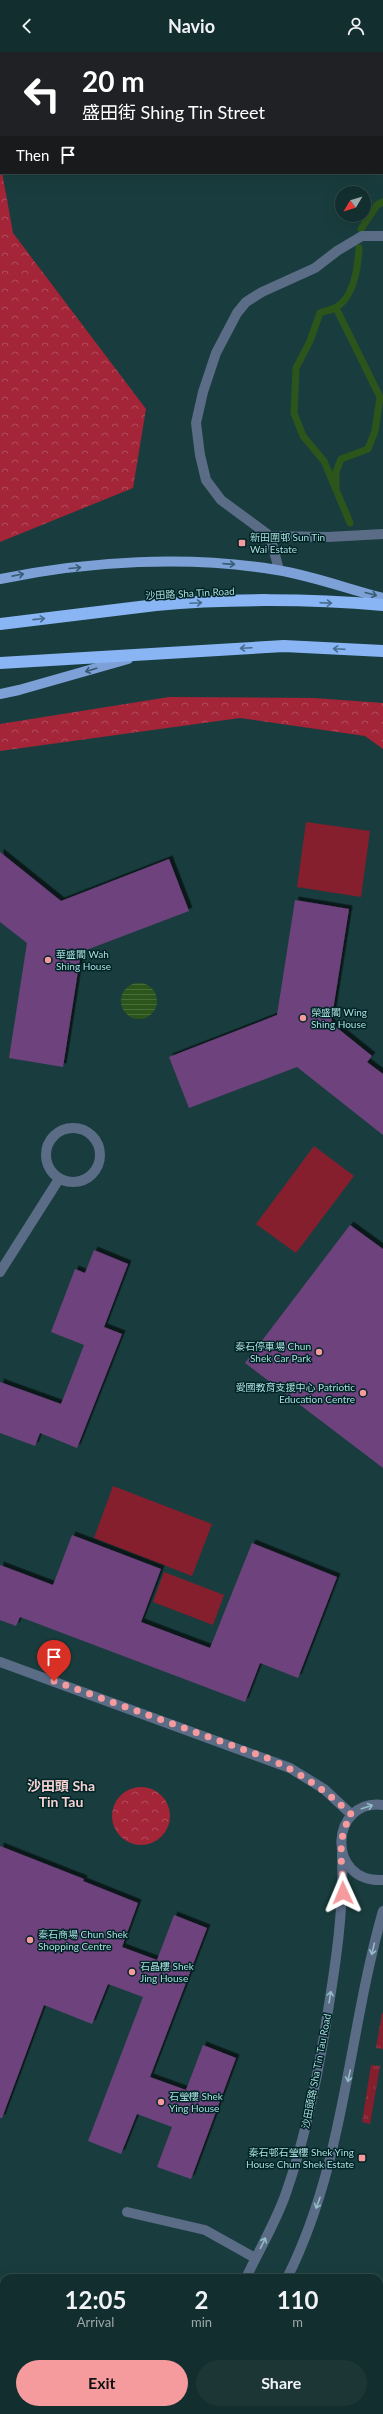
<!DOCTYPE html>
<html lang="en">
<head>
<meta charset="utf-8">
<style>
	:root { --surface:#132e2e; --page:#1c3636; --text:#f1f3f6; --muted:#9da8aa; --line:#324a4a; --accent:#f59b9d }
	body { margin:0; font-family:Lato,"Noto Sans TC",sans-serif; background:var(--page); color:var(--text); height:100vh; display:flex; flex-direction:column; font-size:15px; white-space:nowrap }
	* { box-sizing:border-box; margin:0 }
	p { font-size:13px; color:var(--muted) }
	.icon { flex:none; width:22px; height:22px; fill:none; stroke:currentColor; stroke-width:2; stroke-linecap:round; stroke-linejoin:round }
	.map { position:relative; flex:1; overflow:hidden }
	.panel { position:absolute; left:0px; top:2222px; width:383px; height:140px; display:flex; flex-direction:column; background:var(--surface); border-radius:12px 12px 0 0; box-shadow:0 4px 16px #0002,0 0 0 1px var(--line) }
	.panel>* { flex:none }
	.banner { position:absolute; left:0px; top:0px; width:383px; height:122px; box-shadow:0 4px 16px #0002,0 0 0 1px var(--line); background:#202124; color:#fff; overflow:hidden }
	.needle { width:26px; rotate:232deg }
	.buttons { position:absolute; left:335px; top:134px; display:grid; gap:8px }
	.buttons a { display:grid; place-items:center; width:36px; height:36px; border-radius:50%; background:var(--surface); box-shadow:0 4px 16px #0002,0 0 0 1px var(--line); font-size:20px }
	.pin { position:absolute; display:grid; place-items:center; width:34px; height:34px; color:#fff; margin:-41px -17px; border-radius:50% 50% 50% 0; rotate:-45deg; box-shadow:0 0 4px #0007 }
	.pin .icon { rotate:45deg }
	.me { position:absolute; width:44px; margin:-22px; rotate:359deg; stroke-linejoin:round; filter:drop-shadow(0 0 3px #0008) }
	.turn { display:flex; align-items:center; gap:14px; height:84px; padding:0 16px; font-size:18px }
	.turn .icon { width:52px; height:52px; stroke-width:2.5 }
	.turn b { display:block; font-size:28px; line-height:34px }
	.then { display:flex; align-items:center; height:38px; padding:0 16px; background:#0003; gap:8px; font-size:15px }
	.eta { display:flex; justify-content:space-evenly; align-items:center; height:68px; text-align:center }
	.eta b { font-size:24px; font-weight:700; line-height:28px }
	.cta { display:flex; gap:8px; margin-top:auto; padding:8px 16px }
	.cta a { flex:1; height:46px; border-radius:24px; background:var(--accent); color:#111; font-size:16px; font-weight:700; line-height:46px; text-align:center }
	.cta a+a { background:var(--page); color:var(--text) }
	header { display:flex; justify-content:space-between; align-items:center; height:52px; padding:0 16px; background:var(--surface); font-size:18px; font-weight:700 }
	.map>svg:first-child { display:block }
	.grass { fill:url(#grass-tufts) }
	.forest { fill:url(#forest-crowns) }
	.pitch { fill:#851f2e }
	.water { fill:url(#water-rules) }
	.lines { fill:none; stroke-linecap:round; stroke-linejoin:round }
	.stream { stroke:#2c551c; stroke-width:7 }
	.building { fill:#6e427c; filter:url(#shadow) }
	.minor { stroke:#5b6c87; stroke-width:10 }
	.major { stroke:#7da1d6; stroke-width:10 }
	.highway { stroke:#8ab5f5; stroke-width:12 }
	.oneway { stroke:#385c75 }
	.oneway2 { stroke:#456c8d }
	.oneway3 { stroke:#94bcc5 }
	.route { stroke:#f59b9d; stroke-width:7; stroke-dasharray:0 12.6 }
	.poi-dot { fill:#f59b9d; stroke:#002325; stroke-width:1.5 }
	.labels { text-anchor:middle; stroke-width:3; stroke-linejoin:round; paint-order:stroke }
	.poi-label { font-size:10px; fill:#addfe0; stroke:#002325; text-anchor:start }
	.street-label { font-size:10px; fill:#addfe0; stroke:#002325 }
	.district-label { font-size:14px; font-weight:bold; fill:#f5d1d1; stroke:#002325 }
</style>
</head>
<body>
<header><svg class="icon" aria-label="back" viewBox="0 0 24 24"><path d="M15 5l-7 7 7 7"/></svg>Navio<svg class="icon" aria-label="person" viewBox="0 0 24 24"><circle cx="12" cy="8" r="4"/><path d="M4 21q1-7 8-7t8 7"/></svg></header>
<div class="map">
<svg width="383" height="2362" viewBox="0 0 383 2362">
	<defs>
		<pattern id="grass-tufts" width="24" height="20" patternUnits="userSpaceOnUse"><rect width="24" height="20" fill="#851f2e"/><path d="M3 7l-1-3M5 7V3M7 7l1-3M15 17l-1-3M17 17v-4M19 17l1-3" fill="none" stroke="#943f4c"/></pattern>
		<pattern id="forest-crowns" width="20" height="18" patternUnits="userSpaceOnUse"><rect width="20" height="18" fill="#a42438"/><path d="M2 6a3 3 0 1 1 6 0M12 15a3 3 0 1 1 6 0" fill="none" stroke="#b14e5e"/></pattern>
		<pattern id="water-rules" width="6" height="5" patternUnits="userSpaceOnUse"><rect width="6" height="5" fill="#2c551c"/><path d="M0 2.5h6" fill="none" stroke="#486d3d"/></pattern>
		<filter id="shadow"><feDropShadow dx="3.5" dy="-3.5" stdDeviation="0" flood-color="#0009"/></filter>
	</defs>
	<rect width="100%" height="100%" fill="#193d3e"/>
	<g class="grass">
		<path d="M 382,1961 L 383,1961 L 383,1997 L 376,1996 Z"/>
		<path d="M 371,2013 L 380,2014 L 370,2072 L 362,2070 Z"/>
	</g>
	<g class="forest">
		<path d="M 0,109 L 13,181 L 146,357 L 133,436 L 0,490 Z"/>
		<path d="M 169,645 L 314,646 L 383,651 L 383,697 L 365,684 L 240,666 L 0,699 L 0,672 Z"/>
		<circle cx="141" cy="1764" r="29"/>
	</g>
	<g class="pitch">
		<path d="M 306,770 L 370,779 L 361,845 L 297,835 Z"/>
		<path d="M 314,1094 L 354,1124 L 296,1201 L 256,1172 Z"/>
		<path d="M 113,1434 L 212,1472 L 192,1524 L 94,1486 Z"/>
		<path d="M 164,1520 L 224,1543 L 213,1573 L 153,1550 Z"/>
	</g>
	<circle class="water" cx="139" cy="949" r="18"/>
	<g class="lines">
		<g class="stream">
			<path d="M 361,177 L 377,153 L 383,150"/>
			<path d="M 336,434 L 336,420 L 341,407 L 368,397 L 375,379 L 380,345 L 336,256"/>
			<path d="M 350,471 L 324,409 L 303,384 L 294,361 L 296,316 L 310,289 L 320,261 C 325,259 331,258 335,256 C 354,246 358,214 359,196"/>
		</g>
	</g>
	<g class="building">
		<path d="M 0,800 L 61,849 L 169,807 L 189,859 L 81,900 L 63,1015 L 9,1006 L 27,891 L 0,870 Z"/>
		<path d="M 295,848 L 349,857 L 331,971 L 372,1004 L 367,1010 L 383,1022 L 383,1083 L 297,1015 L 189,1056 L 169,1005 L 277,963 Z"/>
		<path d="M 350,1173 L 383,1197 L 383,1416 L 245,1311 Z"/>
		<path d="M 94,1198 L 128,1212 L 104,1275 L 122,1282 L 77,1396 L 40,1381 L 35,1394 L 0,1381 L 0,1330 L 61,1352 L 84,1293 L 51,1280 L 75,1217 L 85,1221 Z"/>
		<path d="M 72,1483 L 161,1517 L 141,1570 L 210,1596 L 252,1491 L 337,1525 L 298,1626 L 260,1611 L 245,1650 L 20,1565 L 16,1574 L 0,1568 L 0,1513 L 53,1533 Z"/>
		<path d="M 0,1794 L 84,1827 L 83,1829 L 138,1851 L 122,1895 L 157,1908 L 174,1863 L 207,1876 L 150,2025 L 186,2038 L 203,1993 L 236,2006 L 191,2127 L 157,2115 L 172,2075 L 137,2062 L 121,2102 L 88,2089 L 143,1945 L 108,1932 L 92,1972 L 44,1953 L 2,2066 L 0,2066 Z"/>
	</g>
	<g class="lines">
		<g class="minor">
			<path d="M 270,484 L 328,485 L 383,482"/>
			<path d="M 279,518 L 270,484 L 221,448 L 206,428 L 200,403 L 196,371 L 203,340 L 216,301 L 237,261 L 246,250 L 262,240 L 315,216 L 337,199 L 362,184 L 383,184"/>
			<circle cx="73" cy="1103" r="27"/>
			<path d="M 0,1220 L 59,1127"/>
			<path d="M 0,1610 L 290,1716 L 324,1737 L 352,1763"/>
			<path d="M 383,1753 C 330,1746 325,1831 383,1828"/>
			<path d="M 127,2160 L 205,2178 L 255,2206"/>
			<path d="M 246,2226 C 259,2198 276,2170 286,2141 C 306,2084 318,2024 327,1965 C 336,1910 344,1857 342,1802"/>
			<path d="M 287,2226 C 345,2111 348,1981 383,1859"/>
			<path d="M 125,2362 L 130,2358"/>
			<path d="M 195,2362 L 199,2358"/>
		</g>
		<g class="major">
			<path d="M 0,527 C 89,509 187,503 277,518 C 313,524 348,537 383,546"/>
			<path d="M 0,642 L 19,638 L 128,607"/>
		</g>
		<g class="highway">
			<path d="M 0,572 C 52,566 104,559 156,553 C 227,546 312,547 383,553"/>
			<path d="M 0,611 L 284,594 L 383,599"/>
		</g>
	</g>
	<defs><path id="oneway-shaft" d="M-6 0H5M1.5-3L5.5 0L1.5 3" fill="none" stroke-width="1.6" stroke-linecap="round" stroke-linejoin="round"/></defs>
	<g class="oneway">
		<use href="#oneway-shaft" transform="translate(229 512) rotate(4)"/>
		<use href="#oneway-shaft" transform="translate(75 516) rotate(-5)"/>
		<use href="#oneway-shaft" transform="translate(18 523) rotate(-11)"/>
		<use href="#oneway-shaft" transform="translate(371 542) rotate(15)"/>
		<use href="#oneway-shaft" transform="translate(91 618) rotate(164)"/>
	</g>
	<g class="oneway2">
		<use href="#oneway-shaft" transform="translate(196 551) rotate(-3)"/>
		<use href="#oneway-shaft" transform="translate(326 551) rotate(2)"/>
		<use href="#oneway-shaft" transform="translate(39 567) rotate(-6)"/>
		<use href="#oneway-shaft" transform="translate(246 596) rotate(177)"/>
		<use href="#oneway-shaft" transform="translate(339 597) rotate(-177)"/>
	</g>
	<g class="oneway3">
		<use href="#oneway-shaft" transform="translate(367 1755) rotate(-18)"/>
		<use href="#oneway-shaft" transform="translate(373 1897) rotate(103)"/>
		<use href="#oneway-shaft" transform="translate(330 1945) rotate(-81)"/>
		<use href="#oneway-shaft" transform="translate(349 2024) rotate(102)"/>
		<use href="#oneway-shaft" transform="translate(318 2151) rotate(110)"/>
		<use href="#oneway-shaft" transform="translate(263 2191) rotate(-64)"/>
	</g>
	<g class="lines">
		<path class="route" d="M 54,1629 L 267,1706 C 300,1720 326,1739 352,1763 C 335,1784 343,1814 343,1841"/>
	</g>
	<g class="poi-dot">
		<rect x="238" y="487" width="8" height="8" rx="2"/>
		<circle cx="48" cy="908" r="4"/>
		<circle cx="303" cy="966" r="4"/>
		<circle cx="319" cy="1300" r="4"/>
		<circle cx="363" cy="1341" r="4"/>
		<circle cx="30" cy="1888" r="4"/>
		<circle cx="132" cy="1920" r="4"/>
		<circle cx="161" cy="2050" r="4"/>
		<rect x="358" y="2102" width="8" height="8" rx="2"/>
	</g>
	<g class="labels">
		<g class="poi-label">
			<text x="250" y="489">新田圍邨 Sun Tin<tspan x="250" dy="12">Wai Estate</tspan></text>
			<text x="56" y="906">華盛閣 Wah<tspan x="56" dy="12">Shing House</tspan></text>
			<text x="311" y="964">榮盛閣 Wing<tspan x="311" dy="12">Shing House</tspan></text>
			<text x="311" y="1298" text-anchor="end">秦石停車場 Chun<tspan x="311" dy="12">Shek Car Park</tspan></text>
			<text x="355" y="1339" text-anchor="end">愛國教育支援中心 Patriotic<tspan x="355" dy="12">Education Centre</tspan></text>
			<text x="38" y="1886">秦石商場 Chun Shek<tspan x="38" dy="12">Shopping Centre</tspan></text>
			<text x="140" y="1918">石晶樓 Shek<tspan x="140" dy="12">Jing House</tspan></text>
			<text x="169" y="2048">石瑩樓 Shek<tspan x="169" dy="12">Ying House</tspan></text>
			<text x="354" y="2104" text-anchor="end">秦石邨石瑩樓 Shek Ying<tspan x="354" dy="12">House Chun Shek Estate</tspan></text>
		</g>
		<g class="street-label">
			<text transform="translate(190 541) rotate(-3)" y="4">沙田路 Sha Tin Road</text>
			<text transform="translate(316 2019) rotate(-79)" y="4">沙田頭路 Sha Tin Tau Road</text>
		</g>
		<g class="district-label">
			<text x="61" y="1739">沙田頭 Sha<tspan x="61" dy="16">Tin Tau</tspan></text>
		</g>
	</g>
</svg>
<div class="buttons">
<a><svg class="needle" viewBox="-14 -14 28 28"><path d="M0-13l5 13h-10z" fill="#e53935"/><path d="M0 13l5-13h-10z" fill="#9da8aa"/></svg></a>
</div>
<div class="pin" style="left:54px;top:1629px;background:#d93025"><svg class="icon" aria-label="arrive" viewBox="0 0 24 24"><path d="M6 21V4h12l-3 4 3 4H6"/></svg></div>
<svg class="me" style="left:343px;top:1841px" viewBox="-20 -20 40 40"><path d="M0-17L14 15 0 8-14 15z" fill="#f59b9d" stroke="#fff" stroke-width="4"/></svg>
<div class="banner">
<div class="turn"><svg class="icon" aria-label="left" viewBox="0 0 24 24"><path d="M17 20v-9H6M10 6l-5 5 5 5"/></svg><div><b>20 m</b>盛田街 Shing Tin Street</div></div>
<div class="then">Then<svg class="icon" aria-label="arrive" viewBox="0 0 24 24"><path d="M6 21V4h12l-3 4 3 4H6"/></svg></div>
</div>
<section class="panel">
<div class="eta">
<div><b>12:05</b><p>Arrival</p></div>
<div><b>2</b><p>min</p></div>
<div><b>110</b><p>m</p></div>
</div>
<div class="cta"><a>Exit</a><a>Share</a></div>
</section>
</div>
</body>
</html>
